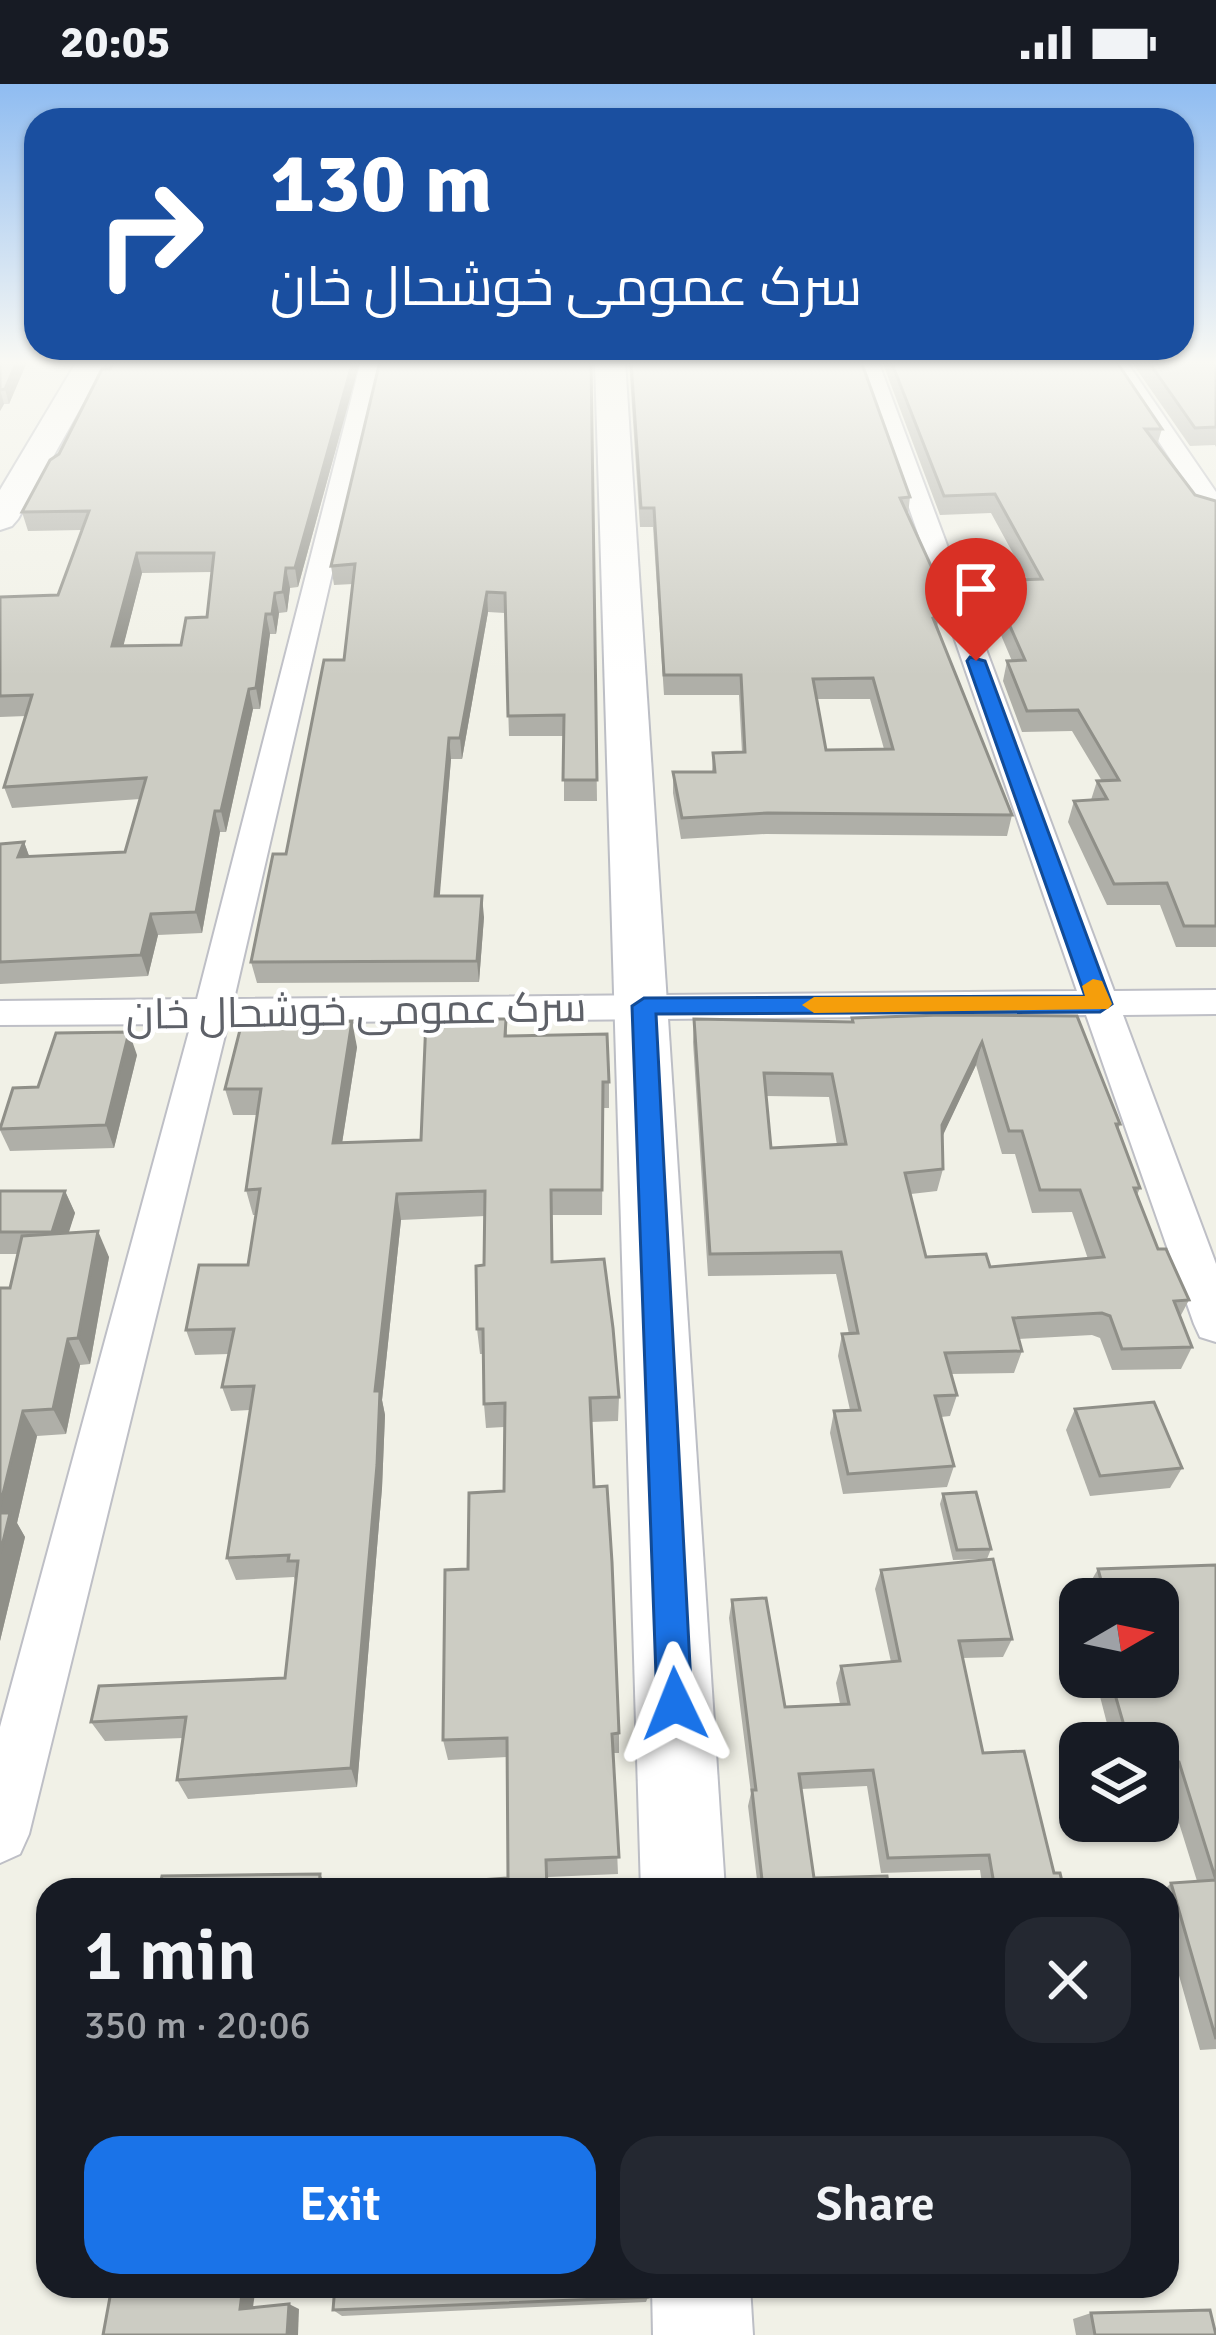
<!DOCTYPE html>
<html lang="en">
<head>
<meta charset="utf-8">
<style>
	:root { --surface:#171b24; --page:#242831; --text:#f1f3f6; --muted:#9ea1a6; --accent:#1a73e8 }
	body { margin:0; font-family:Signika,Cairo,sans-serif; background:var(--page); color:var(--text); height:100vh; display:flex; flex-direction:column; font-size:45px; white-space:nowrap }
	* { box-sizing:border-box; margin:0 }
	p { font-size:39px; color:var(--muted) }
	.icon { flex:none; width:66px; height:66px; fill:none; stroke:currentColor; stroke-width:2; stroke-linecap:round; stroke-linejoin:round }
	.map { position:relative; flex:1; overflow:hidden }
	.sheet { position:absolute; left:36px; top:1794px; width:1143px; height:420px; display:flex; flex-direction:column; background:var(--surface); border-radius:36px; box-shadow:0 3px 9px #0004 }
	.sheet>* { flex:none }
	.hud { position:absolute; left:24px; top:24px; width:1170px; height:252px; border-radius:36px; box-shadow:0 3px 9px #0004; background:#1a4fa0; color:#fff; overflow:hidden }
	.needle { width:78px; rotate:81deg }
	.buttons { position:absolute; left:1059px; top:1494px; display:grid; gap:24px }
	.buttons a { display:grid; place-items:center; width:120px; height:120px; border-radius:24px; background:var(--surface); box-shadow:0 3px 9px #0004; font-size:60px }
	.pin { position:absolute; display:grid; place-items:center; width:102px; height:102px; color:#fff; margin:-123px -51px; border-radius:50% 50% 50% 0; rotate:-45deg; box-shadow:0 0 12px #0007 }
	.pin .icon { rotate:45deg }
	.me { position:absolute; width:132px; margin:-66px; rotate:358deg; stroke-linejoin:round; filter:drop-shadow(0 0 9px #0008) }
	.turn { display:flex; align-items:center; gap:42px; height:252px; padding:0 48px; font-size:54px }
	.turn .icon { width:156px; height:156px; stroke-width:2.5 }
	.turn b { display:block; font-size:84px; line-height:102px }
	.round { display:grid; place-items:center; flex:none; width:126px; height:126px; border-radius:36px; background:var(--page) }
	.overview { display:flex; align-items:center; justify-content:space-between; height:204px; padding:0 48px }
	h1 { font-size:72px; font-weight:600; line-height:90px }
	.primary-button { display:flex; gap:24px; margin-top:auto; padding:24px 48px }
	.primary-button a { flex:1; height:138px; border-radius:36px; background:var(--accent); color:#fff; font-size:48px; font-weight:600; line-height:138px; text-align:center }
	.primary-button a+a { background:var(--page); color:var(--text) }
	.status { display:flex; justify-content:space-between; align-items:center; height:84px; padding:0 60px; background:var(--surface); direction:ltr }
	.status svg { height:33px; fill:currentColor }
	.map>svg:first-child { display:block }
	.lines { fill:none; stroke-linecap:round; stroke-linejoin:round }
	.street-casing { stroke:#bebfc6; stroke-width:4 }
	.secondary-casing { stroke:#bcbec5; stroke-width:4 }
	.street { fill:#fff; fill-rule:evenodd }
	.secondary { fill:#fff; fill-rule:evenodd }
	.wall { fill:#afafa8; fill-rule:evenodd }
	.shaded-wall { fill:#8f8f88 }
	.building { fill:#ccccc3; stroke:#8f8f88; stroke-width:3; fill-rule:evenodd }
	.route { fill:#1a73e8; stroke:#114b97; stroke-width:3 }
	.slow { fill:#f59e0b }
	.labels { text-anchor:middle; stroke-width:9; stroke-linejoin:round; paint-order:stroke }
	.street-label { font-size:42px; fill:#5e6168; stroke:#fff }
</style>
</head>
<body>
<div class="status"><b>20:05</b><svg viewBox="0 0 49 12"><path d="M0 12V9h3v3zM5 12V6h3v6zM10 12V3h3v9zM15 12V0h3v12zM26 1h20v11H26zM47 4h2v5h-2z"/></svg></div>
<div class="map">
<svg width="1216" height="2251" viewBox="0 0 1216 2251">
	<rect width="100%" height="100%" fill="#f1f1e7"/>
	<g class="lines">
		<defs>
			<g id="street">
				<path d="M 361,277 L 381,277 L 234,915 L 1077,907 L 858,277 L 878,277 L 1114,907 L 1216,906 L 1216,930 L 1123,931 L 1216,1180 L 1216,1258 L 1200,1253 L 1194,1240 L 1086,931 L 228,939 L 29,1750 L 20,1770 L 0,1779 L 0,1643 L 191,940 L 0,941 L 0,917 L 197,915 Z"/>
				<path d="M 1106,277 L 1126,277 L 1216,408 L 1216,433 L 1207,431 Z"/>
			</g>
			<g id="secondary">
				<path d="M 77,277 L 107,277 L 18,435 L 12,442 L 0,446 L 0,406 Z"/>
				<path d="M 595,277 L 625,277 L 725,1806 L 641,1806 Z"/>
				<path d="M 652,2202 L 750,2202 L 753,2251 L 653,2251 Z"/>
			</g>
		</defs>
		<use href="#street" class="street-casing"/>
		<use href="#secondary" class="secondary-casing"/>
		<use href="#street" class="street"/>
		<use href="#secondary" class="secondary"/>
	</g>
	<g class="wall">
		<path d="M 0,277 L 27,278 L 9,320 L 4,320 L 0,327 Z"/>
		<path d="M 360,277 L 298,503 L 290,504 L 287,528 L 279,529 L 276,550 L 270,550 L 260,625 L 253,625 L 226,748 L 220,748 L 202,849 L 158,851 L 148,892 L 0,900 L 0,760 L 24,758 L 29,772 L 125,768 L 140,715 L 12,724 L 4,703 L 26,632 L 0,633 L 0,513 L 58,511 L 82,446 L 28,447 L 22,428 ZM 212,488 L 207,533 L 181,561 L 123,562 L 142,489 Z"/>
		<path d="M 591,277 L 597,717 L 564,717 L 564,652 L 509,652 L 505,529 L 488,528 L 462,675 L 451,675 L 439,812 L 484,833 L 479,898 L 257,899 L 251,878 L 286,770 L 344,576 L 353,500 L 334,501 L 331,482 Z"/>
		<path d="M 629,277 L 861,277 L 910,413 L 908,430 L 947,517 L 944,537 L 938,537 L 937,544 L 1012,731 L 1007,752 L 766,750 L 681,755 L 673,709 L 673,688 L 712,688 L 713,669 L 742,669 L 739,611 L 664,611 L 653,443 L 640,443 ZM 816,615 L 870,615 L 884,665 L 826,666 Z"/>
		<path d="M 882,277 L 1116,277 L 1162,345 L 1157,361 L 1195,411 L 1216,417 L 1216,863 L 1176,863 L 1160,821 L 1107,821 L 1068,738 L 1074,717 L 1091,716 L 1097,697 L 1102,697 L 1072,647 L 1022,648 L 1003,597 L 1007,577 L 1012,577 L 986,516 L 990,497 L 1027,495 L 991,429 L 940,431 Z"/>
		<path d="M 1131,277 L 1216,277 L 1216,363 L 1215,361 L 1190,362 Z"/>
		<path d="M 941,931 L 1120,1040 L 1118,1046 L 1140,1104 L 1137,1111 L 1158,1165 L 1189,1216 L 1180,1233 L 1192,1263 L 1181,1285 L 1112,1286 L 1100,1254 L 1092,1251 L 1018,1255 L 1022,1267 L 1014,1289 L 951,1290 L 957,1311 L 950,1332 L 941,1333 L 954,1382 L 947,1403 L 843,1410 L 830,1349 L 834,1327 L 850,1326 L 838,1272 L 842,1250 L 849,1250 L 836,1190 L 708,1192 L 693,958 L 694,935 L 851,938 L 852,934 ZM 976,981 L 1002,1070 L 1015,1070 L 1032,1129 L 1072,1128 L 1088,1175 L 990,1183 L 926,1173 L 911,1110 L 937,1107 L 943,1085 L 942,1052 ZM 766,1012 L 829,1013 L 837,1061 L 771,1064 Z"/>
		<path d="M 506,935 L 507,952 L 609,998 L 609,1024 L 603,1024 L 602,1131 L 552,1131 L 552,1178 L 619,1313 L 618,1337 L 591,1338 L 594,1403 L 619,1649 L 619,1669 L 613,1669 L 618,1790 L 548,1793 L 548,1806 L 337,1806 L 508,1794 L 507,1673 L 448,1676 L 443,1656 L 468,1485 L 504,1407 L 504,1343 L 486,1344 L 484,1320 L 483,1270 L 480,1270 L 477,1245 L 484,1181 L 485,1132 L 401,1136 L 382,1316 L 385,1331 L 382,1404 L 357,1703 L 188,1715 L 177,1696 L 183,1654 L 105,1657 L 91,1638 L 285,1594 L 296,1499 L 294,1493 L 236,1496 L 227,1474 L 250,1326 L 231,1327 L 222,1303 L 229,1270 L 195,1271 L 186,1246 L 248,1181 L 256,1131 L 253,1131 L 246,1106 L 257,1031 L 233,1031 L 225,1005 L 357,963 L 342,1059 L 421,1056 Z"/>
		<path d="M 137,971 L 114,1064 L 10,1067 L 0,1046 Z"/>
		<path d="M 0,1107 L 65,1107 L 75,1129 L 68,1149 L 109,1173 L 90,1280 L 80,1281 L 66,1350 L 37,1352 L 17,1439 L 25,1453 L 0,1557 L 10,1204 L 18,1170 L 0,1170 Z"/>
		<path d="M 1075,1325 L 1182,1384 L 1170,1404 L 1090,1412 L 1066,1346 Z"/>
		<path d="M 943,1410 L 991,1465 L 987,1475 L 953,1476 L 940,1420 Z"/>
		<path d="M 1216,1481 L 1216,1965 L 1200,1966 L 1167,1849 L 1167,1806 L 1164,1806 L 1171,1799 L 1197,1797 L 1165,1694 L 1158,1695 L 1158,1659 L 1112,1659 L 1096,1597 L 1098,1593 L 1158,1593 L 1158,1515 L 1090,1515 L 1087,1504 L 1098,1485 Z"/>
		<path d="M 881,1486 L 1012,1555 L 1003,1573 L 963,1574 L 983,1669 L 1064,1806 L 983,1806 L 980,1786 L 881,1789 L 867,1702 L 801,1705 L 814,1794 L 889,1806 L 751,1806 L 754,1796 L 757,1796 L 748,1722 L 751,1709 L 729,1534 L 732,1516 L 785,1623 L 840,1620 L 836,1599 L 841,1582 L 891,1578 L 875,1505 Z"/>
		<path d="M 648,2213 L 646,2218 L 342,2232 L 333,2226 Z"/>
		<path d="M 1091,2229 L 1216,2251 L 1076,2251 L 1073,2235 Z"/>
	</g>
	<g class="shaded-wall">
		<path d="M 17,277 L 26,277 L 27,278 L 9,320 L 5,305 Z"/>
		<path d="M 353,277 L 360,277 L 298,503 L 295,484 Z"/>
		<path d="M 0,305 L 4,320 L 0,327 Z"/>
		<path d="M 137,469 L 142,489 L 118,583 L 112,562 Z"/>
		<path d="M 286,484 L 290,504 L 287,528 L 283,508 Z"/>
		<path d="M 487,508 L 488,528 L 462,675 L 460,654 Z"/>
		<path d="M 275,509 L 279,529 L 276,550 L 272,530 Z"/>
		<path d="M 266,530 L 270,550 L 260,625 L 256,604 Z"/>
		<path d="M 249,605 L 253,625 L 226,748 L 221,727 Z"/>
		<path d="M 449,654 L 451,675 L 438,834 L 435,812 Z"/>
		<path d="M 215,727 L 220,748 L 202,849 L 196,828 Z"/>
		<path d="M 24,758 L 32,780 L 18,773 Z"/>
		<path d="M 482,812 L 484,833 L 479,898 L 477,877 Z"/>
		<path d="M 151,830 L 158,851 L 148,892 L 141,871 Z"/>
		<path d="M 352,937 L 357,963 L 338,1085 L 333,1059 Z"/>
		<path d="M 129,948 L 137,971 L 114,1064 L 106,1041 Z"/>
		<path d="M 982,958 L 976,981 L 937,1064 L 942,1041 Z"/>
		<path d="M 65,1107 L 75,1129 L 62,1170 L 52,1148 Z"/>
		<path d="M 397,1110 L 401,1136 L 382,1316 L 385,1331 L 382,1404 L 357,1703 L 351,1684 L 375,1307 Z"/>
		<path d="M 98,1147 L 109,1173 L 90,1280 L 78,1254 Z"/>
		<path d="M 68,1255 L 80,1281 L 66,1350 L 53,1325 Z"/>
		<path d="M 23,1327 L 37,1352 L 17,1439 L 25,1453 L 0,1557 L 0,1422 Z"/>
		<path d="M 320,1790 L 328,1806 L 319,1806 Z"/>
		<path d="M 243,2202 L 256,2202 L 252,2230 L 240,2225 Z"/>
		<path d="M 289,2220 L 299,2225 L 298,2251 L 287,2251 Z"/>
	</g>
	<g class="building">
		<path d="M 0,277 L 17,277 L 5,305 L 0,306 Z"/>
		<path d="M 114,277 L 353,277 L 295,484 L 286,484 L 283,508 L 275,509 L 272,530 L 266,530 L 256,604 L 249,605 L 221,727 L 215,727 L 196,828 L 151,830 L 141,871 L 0,878 L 0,760 L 24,758 L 18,773 L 125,768 L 146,694 L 4,703 L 32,611 L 0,612 L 0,513 L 58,511 L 89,427 L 22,428 L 50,376 L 59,370 L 102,285 L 110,285 ZM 137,469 L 214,469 L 207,533 L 186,534 L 181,561 L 112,562 Z"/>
		<path d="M 380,277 L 591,277 L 597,696 L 563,696 L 564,631 L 508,632 L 505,509 L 487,508 L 460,654 L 449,654 L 435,812 L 482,812 L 477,877 L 251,878 L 273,770 L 286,770 L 324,576 L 344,576 L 355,480 L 331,482 Z"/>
		<path d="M 631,277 L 861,277 L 910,413 L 900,414 L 947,517 L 934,518 L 939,531 L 933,534 L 1012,731 L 768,729 L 682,734 L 673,688 L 715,688 L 713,669 L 745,668 L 741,591 L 664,591 L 654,424 L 641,424 ZM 873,594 L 893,665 L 826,666 L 813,595 Z"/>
		<path d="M 891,277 L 1116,277 L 1162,345 L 1145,345 L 1195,411 L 1216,417 L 1216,842 L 1184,842 L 1167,799 L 1114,800 L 1074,717 L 1107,715 L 1097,697 L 1119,696 L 1078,626 L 1027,627 L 1007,577 L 1025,576 L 990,497 L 1042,495 L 995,410 L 944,412 Z"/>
		<path d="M 1148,277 L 1216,277 L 1216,343 L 1195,344 Z"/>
		<path d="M 941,931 L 1077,932 L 1120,1040 L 1116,1040 L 1140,1104 L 1134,1104 L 1158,1165 L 1166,1165 L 1189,1216 L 1174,1217 L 1192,1263 L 1122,1265 L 1110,1232 L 1102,1229 L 1013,1234 L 1022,1267 L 945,1269 L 957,1311 L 935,1312 L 954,1382 L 848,1390 L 834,1327 L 860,1326 L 842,1250 L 858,1249 L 841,1168 L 710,1170 L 694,935 L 853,938 L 852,934 ZM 982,958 L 1009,1047 L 1022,1047 L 1040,1106 L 1080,1106 L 1104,1173 L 990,1183 L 986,1170 L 926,1173 L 905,1089 L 943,1085 L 942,1041 ZM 764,989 L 832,990 L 846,1060 L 771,1064 Z"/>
		<path d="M 426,935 L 506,935 L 505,952 L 607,950 L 609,998 L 603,998 L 602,1106 L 551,1106 L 552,1178 L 604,1175 L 613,1244 L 619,1313 L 590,1314 L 594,1403 L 607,1402 L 612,1478 L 619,1649 L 612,1650 L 619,1773 L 546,1776 L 547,1806 L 337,1806 L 508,1794 L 507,1654 L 443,1656 L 445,1486 L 468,1485 L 469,1409 L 504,1407 L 505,1319 L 484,1320 L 483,1245 L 477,1245 L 476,1182 L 484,1181 L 485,1107 L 397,1110 L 375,1307 L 380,1307 L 377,1381 L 351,1684 L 177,1696 L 186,1633 L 91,1638 L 99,1602 L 285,1594 L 298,1477 L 288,1477 L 289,1471 L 227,1474 L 254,1302 L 222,1303 L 234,1245 L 186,1246 L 199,1181 L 248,1181 L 260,1105 L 246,1106 L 261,1005 L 225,1005 L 242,938 L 352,937 L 333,1059 L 421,1056 Z"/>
		<path d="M 129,948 L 106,1041 L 0,1045 L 13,1004 L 38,1003 L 56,949 Z"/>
		<path d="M 0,1107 L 65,1107 L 52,1148 L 0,1148 Z"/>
		<path d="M 98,1147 L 78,1254 L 68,1255 L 53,1325 L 23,1327 L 0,1422 L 0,1204 L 10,1204 L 22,1152 Z"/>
		<path d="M 1154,1318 L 1182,1384 L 1100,1392 L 1075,1325 Z"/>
		<path d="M 976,1408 L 991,1465 L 957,1466 L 943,1410 Z"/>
		<path d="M 0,1429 L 10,1429 L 0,1470 Z"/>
		<path d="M 993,1475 L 1012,1555 L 959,1557 L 983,1669 L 1024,1667 L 1054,1789 L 1060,1789 L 1064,1806 L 995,1806 L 989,1771 L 888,1774 L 873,1686 L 799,1690 L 814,1794 L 887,1792 L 889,1806 L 755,1806 L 754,1796 L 762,1796 L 752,1706 L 756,1706 L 732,1516 L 766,1514 L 785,1623 L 849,1620 L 841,1582 L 900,1577 L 881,1486 Z"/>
		<path d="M 1216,1481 L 1216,1796 L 1179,1678 L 1158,1679 L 1158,1659 L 1129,1659 L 1110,1593 L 1158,1593 L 1158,1515 L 1106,1515 L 1098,1485 Z"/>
		<path d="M 320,1790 L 319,1806 L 159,1806 L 162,1792 Z"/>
		<path d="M 1216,1796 L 1216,1955 L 1171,1799 Z"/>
		<path d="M 112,2202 L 243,2202 L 240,2225 L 289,2220 L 287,2251 L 103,2251 Z"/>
		<path d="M 335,2202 L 647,2202 L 648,2213 L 333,2226 Z"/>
		<path d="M 1210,2226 L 1216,2251 L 1095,2251 L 1091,2229 Z"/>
	</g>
	<linearGradient id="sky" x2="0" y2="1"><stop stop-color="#8fbcf1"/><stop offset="0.47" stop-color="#f9f9f4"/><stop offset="1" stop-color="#f9f9f4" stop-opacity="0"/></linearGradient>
	<rect width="1216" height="592" fill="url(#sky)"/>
	<path class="route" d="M 970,573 L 985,577 L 1112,920 L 1100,928 L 656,930 L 692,1620 L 687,1632 L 675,1637 L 662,1632 L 657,1620 L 632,922 L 644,914 L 1085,912 L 967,577 Z"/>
	<path class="slow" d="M 1093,895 L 1102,897 L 1112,920 L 1108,925 L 814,929 L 802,921 L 814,913 L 1085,912 L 1082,902 Z"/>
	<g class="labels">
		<g class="street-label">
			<text transform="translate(356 926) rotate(-1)" y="15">سرک عمومی خوشحال خان</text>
		</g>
	</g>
</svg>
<div class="buttons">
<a><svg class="needle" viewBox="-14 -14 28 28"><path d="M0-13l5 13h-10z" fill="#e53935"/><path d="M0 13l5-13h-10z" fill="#9ea1a6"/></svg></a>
<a><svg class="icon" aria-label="layers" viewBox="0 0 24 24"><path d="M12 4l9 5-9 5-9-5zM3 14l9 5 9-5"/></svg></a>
</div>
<div class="pin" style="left:976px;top:577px;background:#d93025"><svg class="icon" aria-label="arrive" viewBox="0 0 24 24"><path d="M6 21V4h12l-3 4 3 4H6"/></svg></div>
<svg class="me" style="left:675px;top:1620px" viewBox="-20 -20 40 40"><path d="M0-17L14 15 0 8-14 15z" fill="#1a73e8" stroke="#fff" stroke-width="4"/></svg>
<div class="hud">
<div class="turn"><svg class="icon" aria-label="right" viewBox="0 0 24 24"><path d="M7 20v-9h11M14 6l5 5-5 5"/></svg><div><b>130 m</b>سرک عمومی خوشحال خان</div></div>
</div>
<section class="sheet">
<div class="overview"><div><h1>1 min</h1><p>350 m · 20:06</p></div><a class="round"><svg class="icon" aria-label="close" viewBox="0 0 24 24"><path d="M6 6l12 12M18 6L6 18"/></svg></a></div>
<div class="primary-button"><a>Exit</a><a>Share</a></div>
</section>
</div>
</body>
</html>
